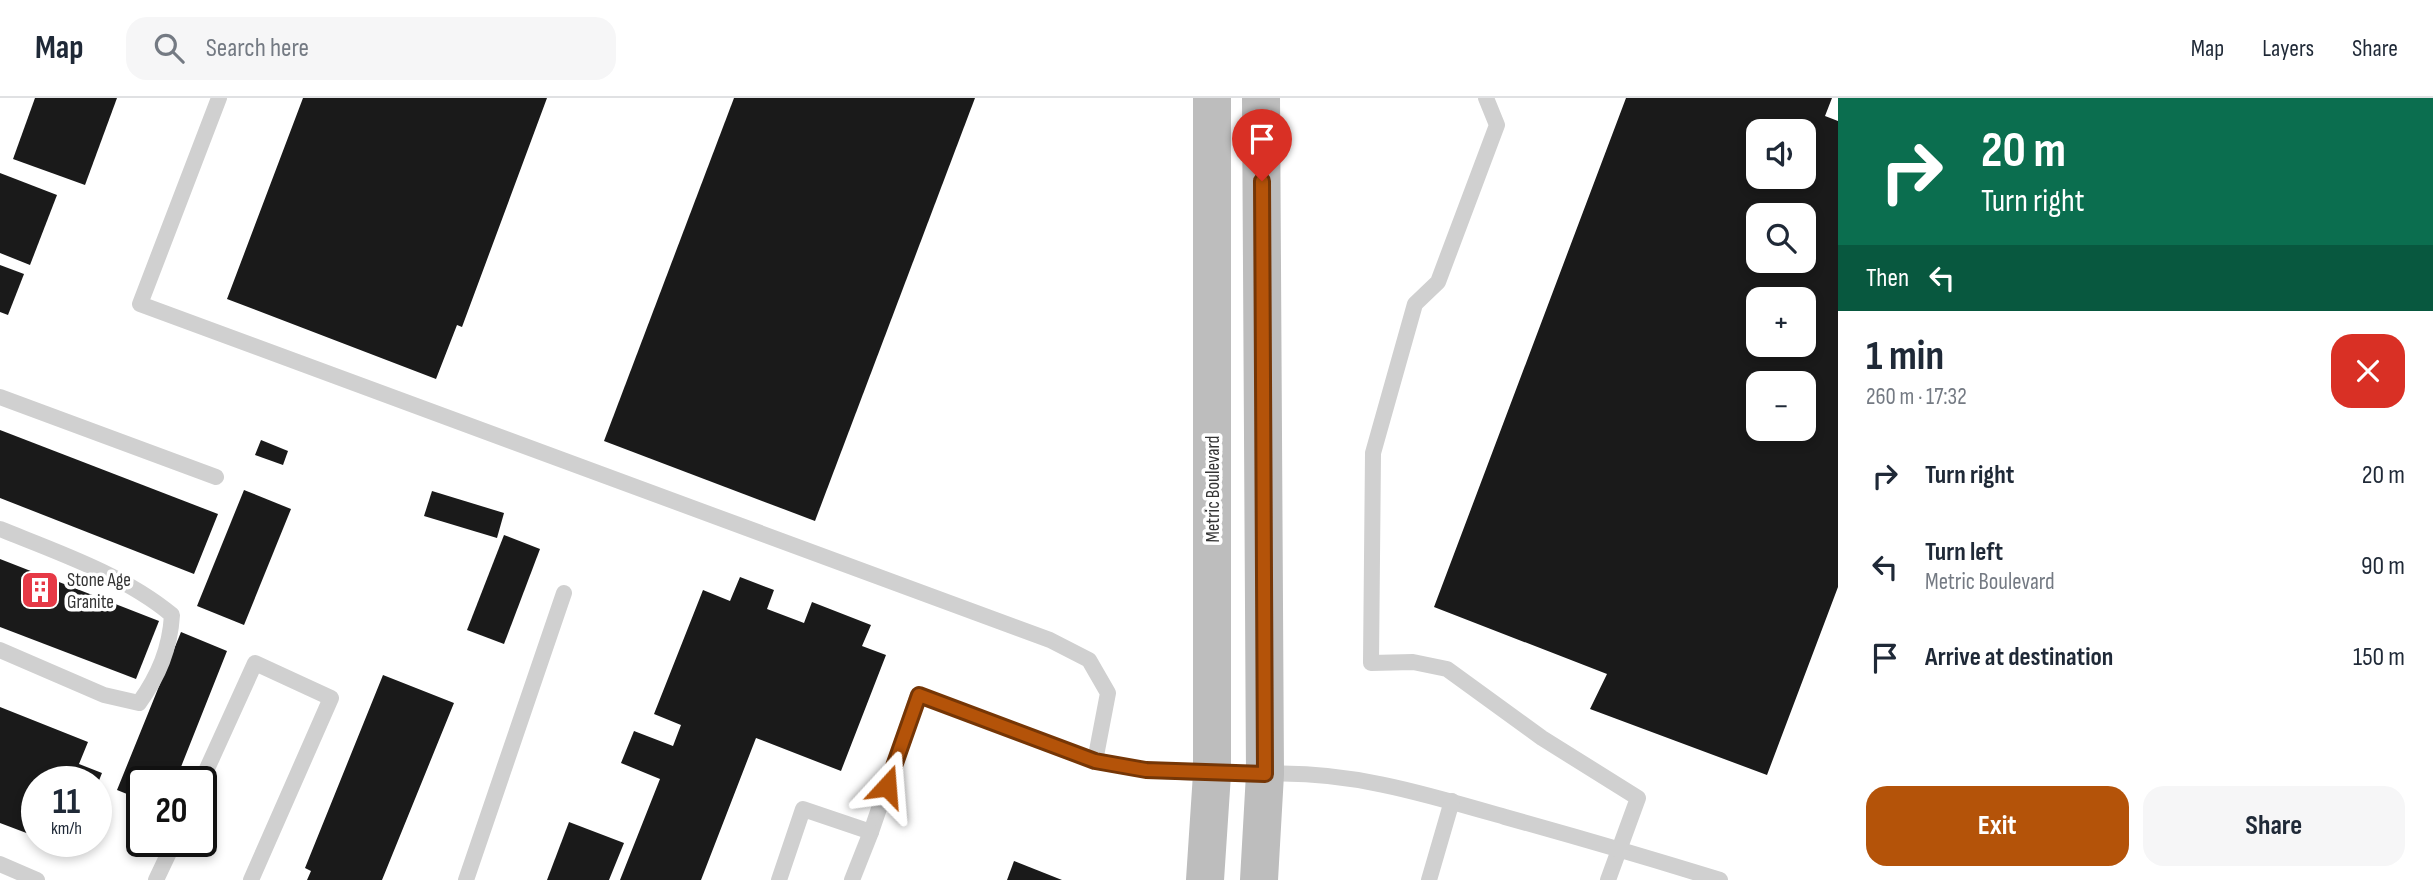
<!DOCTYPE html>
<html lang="en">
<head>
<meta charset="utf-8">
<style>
	:root { --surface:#fff; --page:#f6f6f7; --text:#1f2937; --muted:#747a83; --line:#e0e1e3; --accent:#b45309 }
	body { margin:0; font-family:"Sofia Sans Condensed",sans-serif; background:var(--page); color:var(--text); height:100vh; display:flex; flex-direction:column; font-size:26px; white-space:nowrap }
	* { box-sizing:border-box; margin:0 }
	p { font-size:23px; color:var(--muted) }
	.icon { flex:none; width:38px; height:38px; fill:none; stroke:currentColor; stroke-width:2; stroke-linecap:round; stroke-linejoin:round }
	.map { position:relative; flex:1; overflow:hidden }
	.side { display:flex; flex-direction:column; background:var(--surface); width:595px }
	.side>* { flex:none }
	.hud { background:#0b6e4f; color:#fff; overflow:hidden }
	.fabs { position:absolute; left:1746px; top:21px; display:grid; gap:14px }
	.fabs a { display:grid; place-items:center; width:70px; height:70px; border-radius:14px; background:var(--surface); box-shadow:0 4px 10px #0003; font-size:35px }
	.speed { position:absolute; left:21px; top:668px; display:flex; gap:14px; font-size:35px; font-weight:700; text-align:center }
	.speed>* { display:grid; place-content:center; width:91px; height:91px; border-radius:50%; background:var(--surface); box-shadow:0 4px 10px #0003; line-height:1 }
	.speed small { font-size:18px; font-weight:400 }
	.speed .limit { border:4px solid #111; border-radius:10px; background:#fff; color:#111 }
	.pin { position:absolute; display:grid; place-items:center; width:60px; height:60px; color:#fff; margin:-72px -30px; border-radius:50% 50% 50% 0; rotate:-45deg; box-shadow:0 0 7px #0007 }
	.pin .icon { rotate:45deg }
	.me { position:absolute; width:77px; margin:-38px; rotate:19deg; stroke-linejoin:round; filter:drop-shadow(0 0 5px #0008) }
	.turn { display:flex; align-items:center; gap:24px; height:147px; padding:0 28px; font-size:32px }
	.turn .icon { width:91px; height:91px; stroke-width:2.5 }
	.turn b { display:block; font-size:49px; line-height:60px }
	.then { display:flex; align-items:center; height:66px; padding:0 28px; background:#0003; gap:14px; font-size:26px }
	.round { display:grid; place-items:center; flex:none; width:74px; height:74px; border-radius:21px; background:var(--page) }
	.headline { display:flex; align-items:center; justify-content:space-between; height:119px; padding:0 28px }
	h1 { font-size:42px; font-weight:700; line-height:52px }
	.primary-button { display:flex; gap:14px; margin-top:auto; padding:14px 28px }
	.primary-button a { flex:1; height:80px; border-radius:21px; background:var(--accent); color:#fff; font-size:28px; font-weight:700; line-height:80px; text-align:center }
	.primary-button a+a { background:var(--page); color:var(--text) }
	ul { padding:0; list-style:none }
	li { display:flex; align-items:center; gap:21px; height:91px; padding:0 28px }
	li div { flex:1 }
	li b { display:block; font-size:26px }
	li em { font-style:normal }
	header { display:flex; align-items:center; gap:42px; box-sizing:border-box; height:98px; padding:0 35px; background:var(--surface); border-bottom:2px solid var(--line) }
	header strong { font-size:33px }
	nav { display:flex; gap:38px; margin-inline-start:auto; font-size:24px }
	.search { width:490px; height:63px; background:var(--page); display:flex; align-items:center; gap:18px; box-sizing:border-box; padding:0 24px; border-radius:21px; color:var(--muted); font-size:26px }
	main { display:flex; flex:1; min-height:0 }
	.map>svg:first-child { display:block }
	.building { fill:#1a1a1a; fill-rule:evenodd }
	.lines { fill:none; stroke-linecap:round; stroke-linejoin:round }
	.lane { stroke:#d0d0d0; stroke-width:16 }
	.secondary { stroke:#bdbdbd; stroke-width:38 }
	.route-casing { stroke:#753606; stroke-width:18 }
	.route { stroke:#b45309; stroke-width:12 }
	.labels { text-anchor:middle; stroke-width:7; stroke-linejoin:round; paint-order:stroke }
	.street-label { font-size:19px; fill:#333; stroke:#fff }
	.poi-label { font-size:19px; fill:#333; stroke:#fff; text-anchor:start }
</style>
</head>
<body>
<header>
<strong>Map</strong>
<div class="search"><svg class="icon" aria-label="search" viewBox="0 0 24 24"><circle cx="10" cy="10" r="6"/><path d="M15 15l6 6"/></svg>Search here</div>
<nav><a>Map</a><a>Layers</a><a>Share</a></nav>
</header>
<main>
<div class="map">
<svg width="1838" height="782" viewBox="0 0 1838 782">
	<rect width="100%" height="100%" fill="#fff"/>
	<g class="building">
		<path d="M 35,0 L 117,0 L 85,87 L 13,61 Z"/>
		<path d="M 303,0 L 547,0 L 462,229 L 457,227 L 436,281 L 227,201 Z"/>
		<path d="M 734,0 L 975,0 L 815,423 L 604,343 Z"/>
		<path d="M 1626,0 L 1832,0 L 1825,18 L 1838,23 L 1838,489 L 1767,677 L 1590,611 L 1607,576 L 1434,509 ZM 1759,33 L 1804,33 L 1804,79 L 1759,79 ZM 1759,117 L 1804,117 L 1804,163 L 1759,163 ZM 1759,201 L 1804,201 L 1804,247 L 1759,247 ZM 1759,285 L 1804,285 L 1804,331 L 1759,331 Z"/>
		<path d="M 0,75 L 57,97 L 30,167 L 0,155 Z"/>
		<path d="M 0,167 L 24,176 L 8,217 L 0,214 Z"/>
		<path d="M 0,332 L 218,416 L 194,476 L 0,400 Z"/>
		<path d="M 261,342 L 288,353 L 283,367 L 255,357 Z"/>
		<path d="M 244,392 L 291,411 L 244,527 L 197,508 Z"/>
		<path d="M 432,393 L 504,415 L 497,440 L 424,418 Z"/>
		<path d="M 504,437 L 540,451 L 504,546 L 467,532 Z"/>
		<path d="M 0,461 L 159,523 L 136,581 L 0,529 Z"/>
		<path d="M 740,479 L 774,492 L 767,511 L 804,525 L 812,504 L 871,527 L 862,548 L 886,557 L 841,673 L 756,640 L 701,782 L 620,782 L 660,681 L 621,665 L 634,633 L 673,648 L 681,627 L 654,616 L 703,492 L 730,503 Z"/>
		<path d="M 181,534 L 227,553 L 175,684 L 142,684 L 142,702 L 117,692 Z"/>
		<path d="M 383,577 L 454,605 L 382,782 L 307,782 L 311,773 L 305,770 Z"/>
		<path d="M 0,609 L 88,644 L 79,666 L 102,675 L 96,690 L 96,684 L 37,684 L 37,739 L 0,725 Z"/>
		<path d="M 569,724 L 624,745 L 609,782 L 547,782 Z"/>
		<path d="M 1014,763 L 1062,782 L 1007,782 Z"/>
	</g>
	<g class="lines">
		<g class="lane">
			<path d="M 219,0 L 140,206 L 1050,542 L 1089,562 L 1108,595 L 1095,663 L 1146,672 L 1212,676"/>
			<path d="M 1486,0 L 1497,27 L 1438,184 L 1415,206 L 1373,355 L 1371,565 L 1413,564 L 1447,571 L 1542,640 L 1638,700 L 1608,782"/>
			<path d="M 0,299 L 216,379"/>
			<path d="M 0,431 C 57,454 124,477 172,517 C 170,550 159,577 139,605 L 104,597 L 0,552"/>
			<path d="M 1265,676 C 1347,672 1426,696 1505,719 C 1577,739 1649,760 1720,782"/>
			<path d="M 201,684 L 255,565 L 331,600 L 251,782"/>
			<path d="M 0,766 L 37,782"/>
			<path d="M 156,782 L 174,744"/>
			<path d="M 466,782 L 564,495"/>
			<path d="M 779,782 L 803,711 L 871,734 L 918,597 L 1095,663"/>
			<path d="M 852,782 L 871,734"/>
			<path d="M 1429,782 L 1452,703"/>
		</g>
		<g class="secondary">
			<path d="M 1205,782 L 1212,676 L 1212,0"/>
			<path d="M 1259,782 L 1265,676 L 1261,0"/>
		</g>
	</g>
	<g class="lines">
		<defs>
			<path id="route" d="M 887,688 L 919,597 L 1095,663 L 1146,672 L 1265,676 L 1262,83"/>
		</defs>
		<use href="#route" class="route-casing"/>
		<use href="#route" class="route"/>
	</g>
	<defs>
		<symbol id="building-square" viewBox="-11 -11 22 22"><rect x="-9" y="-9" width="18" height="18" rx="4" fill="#e63946" stroke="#fff"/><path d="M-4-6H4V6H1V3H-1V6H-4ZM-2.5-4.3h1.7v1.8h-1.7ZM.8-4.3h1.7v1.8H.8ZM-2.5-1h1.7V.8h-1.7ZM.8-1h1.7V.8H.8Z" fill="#fff"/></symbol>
	</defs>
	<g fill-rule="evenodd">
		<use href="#building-square" x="18" y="470" width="44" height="44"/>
	</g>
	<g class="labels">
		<g class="street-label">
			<text transform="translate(1212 391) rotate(-90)" y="7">Metric Boulevard</text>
		</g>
		<g class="poi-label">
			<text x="67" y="488">Stone Age<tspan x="67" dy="22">Granite</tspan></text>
		</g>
	</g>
</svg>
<div class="fabs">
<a><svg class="icon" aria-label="sound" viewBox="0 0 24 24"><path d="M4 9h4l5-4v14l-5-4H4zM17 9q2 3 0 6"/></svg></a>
<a><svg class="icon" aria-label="search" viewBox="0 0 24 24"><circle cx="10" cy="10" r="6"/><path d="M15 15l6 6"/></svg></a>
<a>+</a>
<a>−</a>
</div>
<div class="speed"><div>11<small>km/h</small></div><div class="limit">20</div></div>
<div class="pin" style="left:1262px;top:83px;background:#d93025"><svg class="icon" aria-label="arrive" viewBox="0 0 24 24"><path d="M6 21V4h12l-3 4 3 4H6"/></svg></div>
<svg class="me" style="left:887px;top:688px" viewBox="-20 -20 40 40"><path d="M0-17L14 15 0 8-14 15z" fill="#b45309" stroke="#fff" stroke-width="4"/></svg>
</div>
<section class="side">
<div class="hud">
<div class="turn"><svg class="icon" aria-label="right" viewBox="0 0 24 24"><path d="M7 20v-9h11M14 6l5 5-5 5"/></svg><div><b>20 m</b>Turn right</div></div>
<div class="then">Then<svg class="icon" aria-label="left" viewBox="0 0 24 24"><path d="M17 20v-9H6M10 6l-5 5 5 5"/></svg></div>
</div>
<div class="headline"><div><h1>1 min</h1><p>260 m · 17:32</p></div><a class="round" style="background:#d93025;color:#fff"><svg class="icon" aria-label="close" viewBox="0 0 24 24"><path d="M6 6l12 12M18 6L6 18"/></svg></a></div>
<ul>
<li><svg class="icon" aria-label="right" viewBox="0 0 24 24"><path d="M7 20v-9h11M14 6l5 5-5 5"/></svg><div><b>Turn right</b></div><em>20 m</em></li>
<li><svg class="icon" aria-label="left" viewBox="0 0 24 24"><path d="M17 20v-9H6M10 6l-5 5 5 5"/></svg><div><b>Turn left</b><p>Metric Boulevard</p></div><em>90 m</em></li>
<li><svg class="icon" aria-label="arrive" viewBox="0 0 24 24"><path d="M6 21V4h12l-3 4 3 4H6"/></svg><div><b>Arrive at destination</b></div><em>150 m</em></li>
</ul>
<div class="primary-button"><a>Exit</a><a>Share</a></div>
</section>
</main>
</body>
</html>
